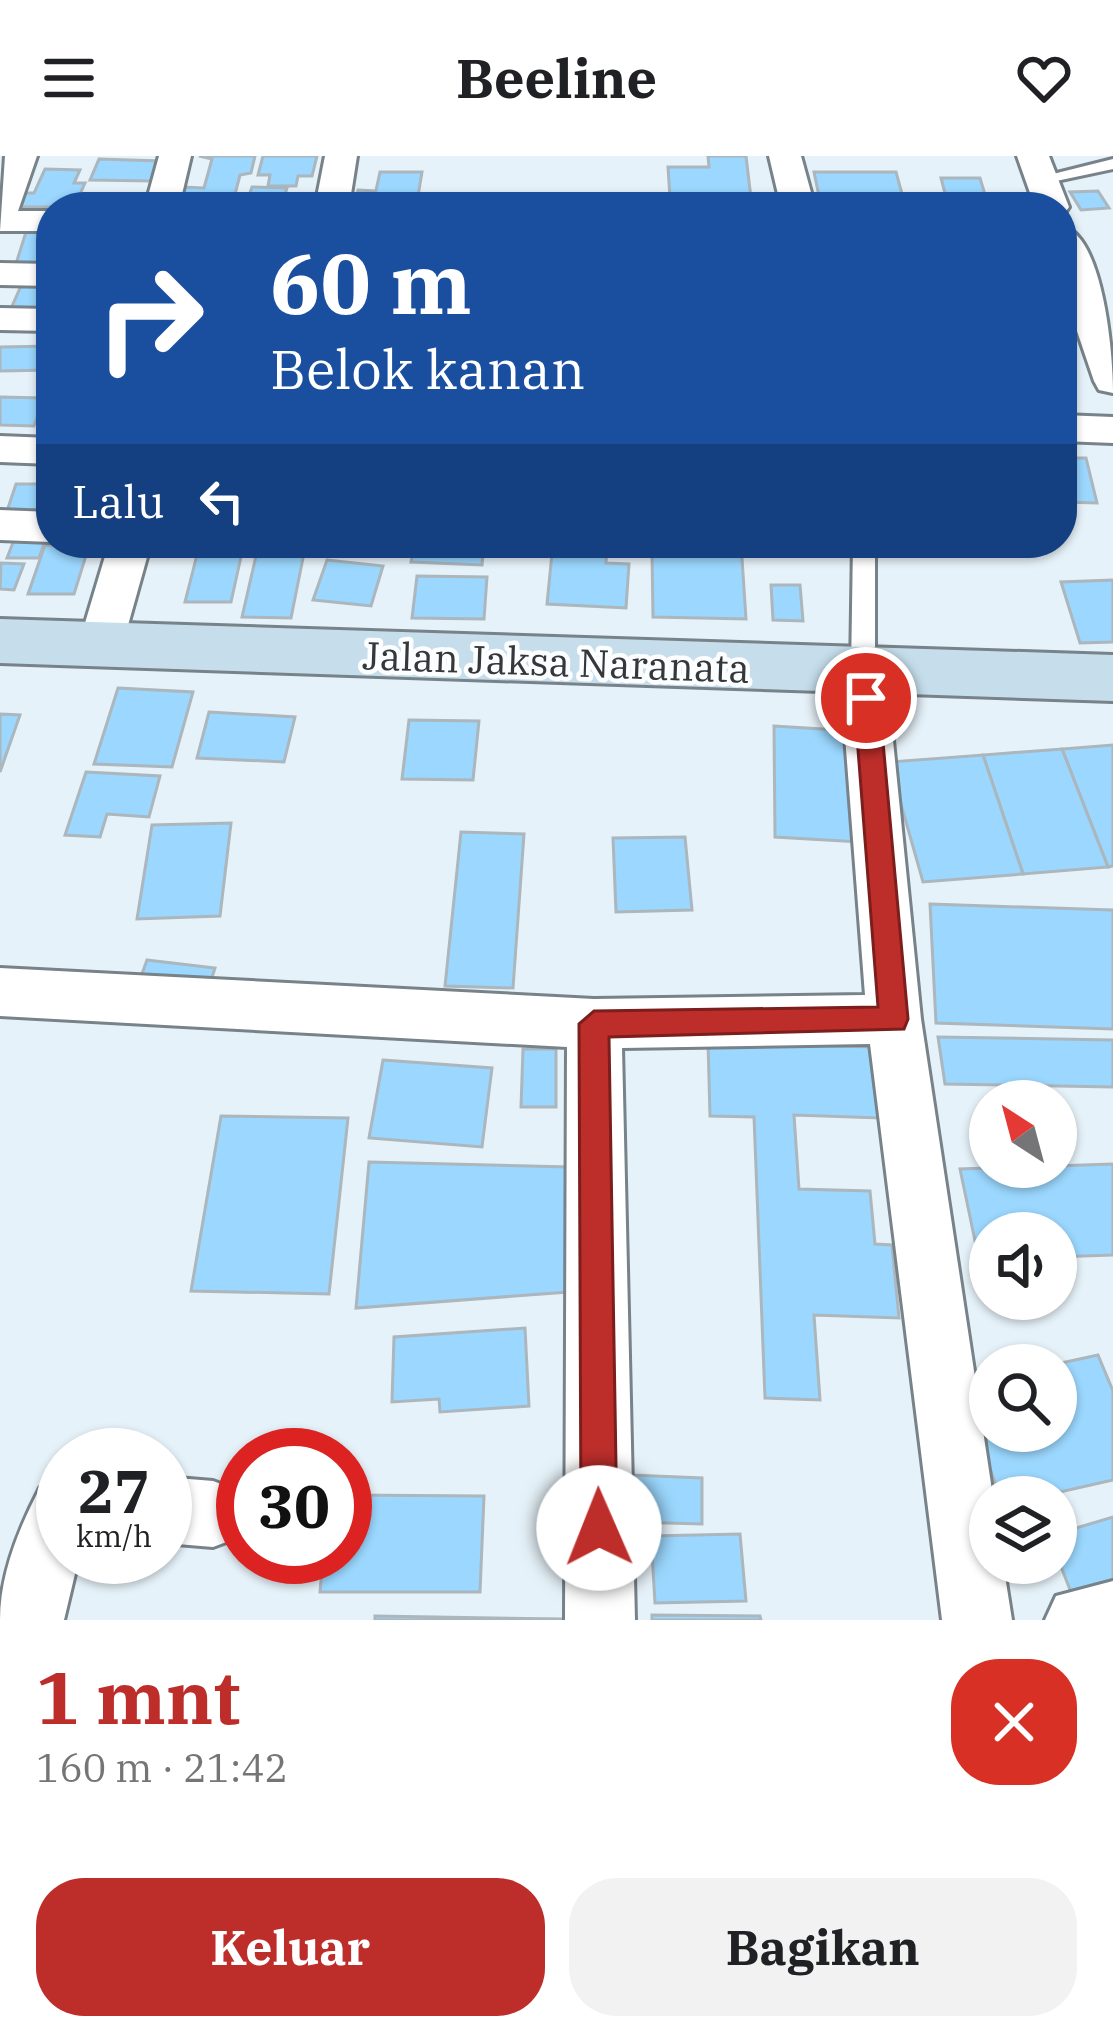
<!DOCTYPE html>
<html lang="id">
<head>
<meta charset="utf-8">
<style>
	:root { --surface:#fff; --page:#f2f2f2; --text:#202124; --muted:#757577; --accent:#bd2e2b }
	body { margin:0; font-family:"IBM Plex Serif",serif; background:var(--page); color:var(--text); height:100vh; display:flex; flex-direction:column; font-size:45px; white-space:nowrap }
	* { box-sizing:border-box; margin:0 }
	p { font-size:39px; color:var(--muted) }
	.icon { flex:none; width:66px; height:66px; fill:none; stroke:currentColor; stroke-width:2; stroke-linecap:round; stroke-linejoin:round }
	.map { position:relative; height:1464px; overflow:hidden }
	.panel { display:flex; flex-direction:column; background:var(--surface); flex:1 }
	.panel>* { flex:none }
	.hud { position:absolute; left:36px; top:36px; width:1041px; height:366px; border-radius:48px; box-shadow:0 3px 9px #0004; background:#1a4fa0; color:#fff; overflow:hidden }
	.needle { width:78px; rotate:324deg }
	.fabs { position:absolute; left:969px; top:924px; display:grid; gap:24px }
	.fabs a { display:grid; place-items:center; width:108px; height:108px; border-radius:50%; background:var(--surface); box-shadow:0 3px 9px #0004; font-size:60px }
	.speed { position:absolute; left:36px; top:1272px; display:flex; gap:24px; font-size:60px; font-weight:700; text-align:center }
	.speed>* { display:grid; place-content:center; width:156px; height:156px; border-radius:50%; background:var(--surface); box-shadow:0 3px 9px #0004; line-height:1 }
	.speed small { font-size:30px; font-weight:400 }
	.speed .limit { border:18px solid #d22; background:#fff; color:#111 }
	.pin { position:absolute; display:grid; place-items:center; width:102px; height:102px; color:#fff; margin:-51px; border:6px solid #fff; border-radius:50%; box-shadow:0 3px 12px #0007 }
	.me { position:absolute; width:132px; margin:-66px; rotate:359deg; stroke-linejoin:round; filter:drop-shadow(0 0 9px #0008) }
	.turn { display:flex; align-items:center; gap:42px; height:252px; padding:0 36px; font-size:54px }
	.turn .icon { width:156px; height:156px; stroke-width:2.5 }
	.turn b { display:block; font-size:84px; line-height:102px }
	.then { display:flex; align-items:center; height:114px; padding:0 36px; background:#0003; gap:24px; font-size:45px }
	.round { display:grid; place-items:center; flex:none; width:126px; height:126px; border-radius:48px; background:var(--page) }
	.summary { display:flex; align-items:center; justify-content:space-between; height:204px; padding:0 36px }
	h1 { font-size:72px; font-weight:800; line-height:90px; color:var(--accent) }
	.action { display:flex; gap:24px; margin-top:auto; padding:24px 36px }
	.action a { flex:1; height:138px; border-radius:48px; background:var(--accent); color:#fff; font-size:48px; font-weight:800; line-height:138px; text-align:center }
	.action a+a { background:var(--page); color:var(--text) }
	header { display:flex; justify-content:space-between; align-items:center; height:156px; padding:0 36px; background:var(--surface); font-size:54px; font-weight:800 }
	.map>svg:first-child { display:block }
	.building { fill:#9bd7fe; stroke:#abb6bd; stroke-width:3 }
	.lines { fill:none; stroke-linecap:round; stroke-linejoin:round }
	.lane-casing { stroke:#778289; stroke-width:6 }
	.street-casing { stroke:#778289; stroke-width:6 }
	.secondary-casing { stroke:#778289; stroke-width:6 }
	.lane { fill:#fff; fill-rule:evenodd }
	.street { fill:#fff; fill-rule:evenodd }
	.secondary { fill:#c6deec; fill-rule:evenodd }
	.route { fill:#bd2e2b; stroke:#7b1e1c; stroke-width:3 }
	.labels { text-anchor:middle; stroke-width:9; stroke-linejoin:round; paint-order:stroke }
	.street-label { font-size:39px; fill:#34383b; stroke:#fbfdff }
</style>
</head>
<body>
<header><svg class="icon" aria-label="menu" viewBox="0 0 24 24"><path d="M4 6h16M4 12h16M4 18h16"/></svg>Beeline<svg class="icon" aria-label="heart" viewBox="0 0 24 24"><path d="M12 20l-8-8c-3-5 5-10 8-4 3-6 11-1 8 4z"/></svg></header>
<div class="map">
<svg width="1113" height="1464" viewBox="0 0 1113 1464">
	<rect width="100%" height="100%" fill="#e6f2f9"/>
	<g class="building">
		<path d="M 199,0 L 255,0 L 251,17 L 240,19 L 233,46 L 179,46 L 183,31 L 204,32 L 212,3 Z"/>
		<path d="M 263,0 L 317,0 L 312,20 L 298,20 L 296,30 L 268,30 L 270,19 L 258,19 Z"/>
		<path d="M 708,0 L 746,0 L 751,42 L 670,42 L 668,11 L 709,11 Z"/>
		<path d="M 99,3 L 161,5 L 152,25 L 90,24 Z"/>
		<path d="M 45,13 L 80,14 L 74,27 L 85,27 L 74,51 L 18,51 L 24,37 L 34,37 Z"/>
		<path d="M 380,16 L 422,16 L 418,40 L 375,39 Z"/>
		<path d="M 814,16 L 896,16 L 904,45 L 820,45 Z"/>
		<path d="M 941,22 L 980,22 L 987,45 L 947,45 Z"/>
		<path d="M 252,31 L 287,32 L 281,51 L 245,51 Z"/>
		<path d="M 358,34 L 374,35 L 373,42 L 397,42 L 395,51 L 354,51 Z"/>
		<path d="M 1098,35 L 1109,52 L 1081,54 L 1070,36 Z"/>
		<path d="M 51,75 L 51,113 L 14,114 L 26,76 Z"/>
		<path d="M 24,123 L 51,124 L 51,159 L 9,157 Z"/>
		<path d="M 51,190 L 51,214 L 0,215 L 0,191 Z"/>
		<path d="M 0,241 L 44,242 L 34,270 L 0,269 Z"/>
		<path d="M 1062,302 L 1086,302 L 1097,347 L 1062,346 Z"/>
		<path d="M 16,328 L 51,328 L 51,363 L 4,364 Z"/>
		<path d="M 14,384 L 45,385 L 39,402 L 7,402 Z"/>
		<path d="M 200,387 L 244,387 L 231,446 L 185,446 Z"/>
		<path d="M 259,387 L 306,387 L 291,462 L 242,461 Z"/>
		<path d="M 415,387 L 484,387 L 482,409 L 411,406 Z"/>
		<path d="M 553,387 L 607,387 L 606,407 L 629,408 L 626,452 L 547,448 Z"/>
		<path d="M 696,387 L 741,387 L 746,463 L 653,461 L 652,396 L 696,396 Z"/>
		<path d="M 45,389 L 89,390 L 74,438 L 28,438 Z"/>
		<path d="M 327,404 L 383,410 L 371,450 L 313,444 Z"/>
		<path d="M 1,407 L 24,408 L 14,434 L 0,433 Z"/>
		<path d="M 417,420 L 487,421 L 484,463 L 412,462 Z"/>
		<path d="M 1113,424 L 1113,486 L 1080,487 L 1061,426 Z"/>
		<path d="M 771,429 L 800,429 L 803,465 L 773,464 Z"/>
		<path d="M 118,532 L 193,536 L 172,611 L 94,608 Z"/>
		<path d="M 209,556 L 295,561 L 284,606 L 197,602 Z"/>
		<path d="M 0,558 L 20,559 L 0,616 Z"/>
		<path d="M 409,564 L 479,565 L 473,624 L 402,623 Z"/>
		<path d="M 774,570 L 854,575 L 859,686 L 775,681 Z"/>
		<path d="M 1113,589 L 1113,710 L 1108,711 L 1062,593 Z"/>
		<path d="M 1062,593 L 1108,711 L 1023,718 L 983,599 Z"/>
		<path d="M 983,599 L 1023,718 L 923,726 L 889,606 Z"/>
		<path d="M 86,616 L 160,620 L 149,661 L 107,658 L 100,681 L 65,679 Z"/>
		<path d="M 231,667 L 220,760 L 137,763 L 152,669 Z"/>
		<path d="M 461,676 L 524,678 L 513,832 L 445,830 Z"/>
		<path d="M 685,681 L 692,754 L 616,756 L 613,682 Z"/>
		<path d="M 930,748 L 1113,754 L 1113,873 L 936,867 Z"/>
		<path d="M 147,804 L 215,812 L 206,840 L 137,832 Z"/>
		<path d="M 938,881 L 1113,884 L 1113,931 L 945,928 Z"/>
		<path d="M 708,886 L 873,891 L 880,962 L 794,959 L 799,1033 L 870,1035 L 875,1088 L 892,1089 L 899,1162 L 814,1159 L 820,1244 L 765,1242 L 754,961 L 710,960 Z"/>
		<path d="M 523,893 L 556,893 L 556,951 L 521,951 Z"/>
		<path d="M 383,904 L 492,912 L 482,991 L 369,982 Z"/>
		<path d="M 221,960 L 348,962 L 329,1138 L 191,1135 Z"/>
		<path d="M 369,1006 L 570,1011 L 568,1136 L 356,1152 Z"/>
		<path d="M 1113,1008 L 1113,1099 L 1056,1101 L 1056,1077 L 990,1077 L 990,1103 L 979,1104 L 960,1013 Z"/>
		<path d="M 525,1172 L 529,1250 L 440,1256 L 439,1243 L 392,1246 L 394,1181 Z"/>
		<path d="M 1098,1199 L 1113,1235 L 1113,1324 L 1038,1341 L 1000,1341 L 961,1229 L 990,1223 L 990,1275 L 1056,1275 L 1052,1209 Z"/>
		<path d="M 631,1319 L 702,1322 L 702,1368 L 631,1366 Z"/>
		<path d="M 345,1339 L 484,1340 L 480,1436 L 320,1436 L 323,1401 L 345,1401 Z"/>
		<path d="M 1113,1361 L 1113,1438 L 1076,1449 L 1056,1398 L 1056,1378 Z"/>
		<path d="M 740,1378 L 746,1445 L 655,1447 L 651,1380 Z"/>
		<path d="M 652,1459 L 760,1460 L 761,1464 L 652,1464 Z"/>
		<path d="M 375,1460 L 562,1463 L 562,1464 L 375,1464 Z"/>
	</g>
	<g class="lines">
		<defs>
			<g id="lane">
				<path d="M 1113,3 L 1113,13 L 1042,28 L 1033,23 Z"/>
				<path d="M 853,387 L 875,387 L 875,515 L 863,524 L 851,515 Z"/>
			</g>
			<g id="street">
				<path d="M 5,0 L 37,0 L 18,55 L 51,55 L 51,75 L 0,75 Z"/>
				<path d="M 159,0 L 191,0 L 179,51 L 145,51 Z"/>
				<path d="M 325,0 L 357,0 L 349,51 L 315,51 Z"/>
				<path d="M 769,0 L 801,0 L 815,51 L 781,51 Z"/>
				<path d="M 1017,0 L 1049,0 L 1069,51 L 1064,58 L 1062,51 L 1035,51 Z"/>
				<path d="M 1062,70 C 1104,80 1113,200 1113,237 L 1099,234 L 1094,225 L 1062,131 Z"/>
				<path d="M 0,107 L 51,108 L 51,130 L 0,129 Z"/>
				<path d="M 0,152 L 51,153 L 51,175 L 0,174 Z"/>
				<path d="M 1062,259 L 1113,261 L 1113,287 L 1062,285 Z"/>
				<path d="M 0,280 L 51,282 L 51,308 L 0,306 Z"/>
				<path d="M 0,354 L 51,356 L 51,386 L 0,384 Z"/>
				<path d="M 109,387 L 151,387 L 123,487 L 117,499 L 101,504 L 85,499 L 79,487 Z"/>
				<path d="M 863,498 L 879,503 L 886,515 L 921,863 L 993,1341 L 990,1407 L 1003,1407 L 1012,1464 L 942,1464 L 870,888 L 622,892 L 635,1464 L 565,1464 L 567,891 L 0,860 L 0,812 L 594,843 L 865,839 L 840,515 L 847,503 Z"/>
				<path d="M 165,1321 L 213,1325 L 237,1334 L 243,1350 L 237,1382 L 213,1391 L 165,1387 Z"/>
				<path d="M 63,1322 L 63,1401 L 79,1401 L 64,1464 L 0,1464 C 0,1418 19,1372 40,1332 Z"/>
				<path d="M 1113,1425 L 1113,1464 L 1045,1464 L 1056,1440 Z"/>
			</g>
			<path id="secondary" d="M 0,463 L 1113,499 L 1113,545 L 0,507 Z"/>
		</defs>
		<use href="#lane" class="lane-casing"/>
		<use href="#street" class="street-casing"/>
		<use href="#secondary" class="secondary-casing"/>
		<use href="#lane" class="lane"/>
		<use href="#street" class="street"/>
		<use href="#secondary" class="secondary"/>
	</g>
	<path class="route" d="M 866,533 L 879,542 L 908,863 L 904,873 L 609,881 L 617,1372 L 611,1385 L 599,1390 L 586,1385 L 581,1372 L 579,868 L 594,855 L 878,851 L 854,542 Z"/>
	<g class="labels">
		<g class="street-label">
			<text transform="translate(556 506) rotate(2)" y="14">Jalan Jaksa Naranata</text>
		</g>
	</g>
</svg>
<div class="fabs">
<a><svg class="needle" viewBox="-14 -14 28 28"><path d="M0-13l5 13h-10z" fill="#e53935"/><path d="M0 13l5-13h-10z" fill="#757577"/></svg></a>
<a><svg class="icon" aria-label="sound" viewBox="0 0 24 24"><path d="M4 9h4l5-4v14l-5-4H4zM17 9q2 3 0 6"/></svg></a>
<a><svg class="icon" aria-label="search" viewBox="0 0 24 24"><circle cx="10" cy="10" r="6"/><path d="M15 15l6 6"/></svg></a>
<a><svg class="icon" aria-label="layers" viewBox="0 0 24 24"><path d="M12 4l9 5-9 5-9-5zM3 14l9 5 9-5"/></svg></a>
</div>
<div class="speed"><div>27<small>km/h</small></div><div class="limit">30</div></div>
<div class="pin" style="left:866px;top:542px;background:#d93025"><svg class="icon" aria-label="arrive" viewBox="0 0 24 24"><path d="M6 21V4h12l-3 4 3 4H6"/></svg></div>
<svg class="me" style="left:599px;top:1372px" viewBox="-20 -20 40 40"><circle r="19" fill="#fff"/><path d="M0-13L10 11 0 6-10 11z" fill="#bd2e2b"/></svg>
<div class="hud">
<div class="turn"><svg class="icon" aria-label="right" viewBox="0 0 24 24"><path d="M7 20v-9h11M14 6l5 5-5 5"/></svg><div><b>60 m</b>Belok kanan</div></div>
<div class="then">Lalu<svg class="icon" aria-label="left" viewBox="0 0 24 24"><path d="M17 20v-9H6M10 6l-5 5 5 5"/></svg></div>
</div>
</div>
<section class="panel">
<div class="summary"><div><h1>1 mnt</h1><p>160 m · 21:42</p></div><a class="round" style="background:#d93025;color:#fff"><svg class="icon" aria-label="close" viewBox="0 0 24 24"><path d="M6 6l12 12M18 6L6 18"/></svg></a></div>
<div class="action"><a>Keluar</a><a>Bagikan</a></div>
</section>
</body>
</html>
